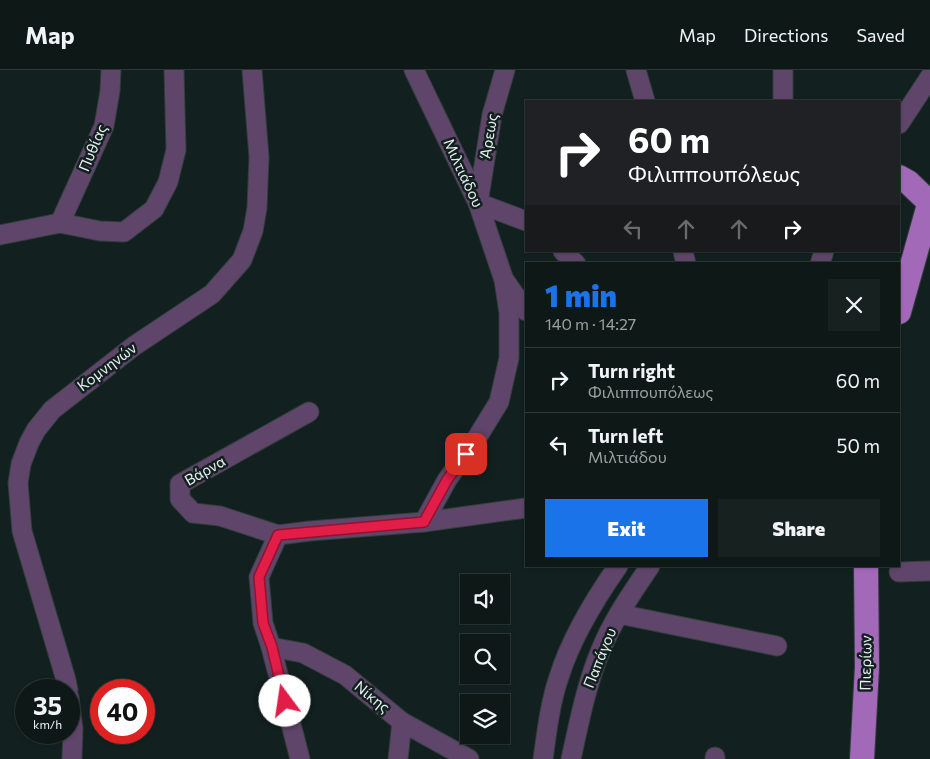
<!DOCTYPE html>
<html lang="en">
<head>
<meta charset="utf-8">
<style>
	:root { --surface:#0e1917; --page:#172220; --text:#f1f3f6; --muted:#9ba0a1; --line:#2e3836; --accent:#1a73e8 }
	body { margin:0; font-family:Commissioner,sans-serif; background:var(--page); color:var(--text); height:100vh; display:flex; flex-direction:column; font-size:19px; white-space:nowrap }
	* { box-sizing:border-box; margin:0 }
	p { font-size:16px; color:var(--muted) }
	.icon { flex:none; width:28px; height:28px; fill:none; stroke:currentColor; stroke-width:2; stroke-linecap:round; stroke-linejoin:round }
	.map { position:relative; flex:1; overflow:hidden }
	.sheet { position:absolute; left:525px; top:192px; width:375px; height:305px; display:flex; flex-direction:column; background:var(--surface); border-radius:0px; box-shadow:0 1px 4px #0004,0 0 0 1px var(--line) }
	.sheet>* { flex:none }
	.top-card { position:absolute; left:525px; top:30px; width:375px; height:152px; border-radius:0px; box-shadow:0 1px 4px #0004,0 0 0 1px var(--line); background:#202124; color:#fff; overflow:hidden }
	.tools { position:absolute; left:460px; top:504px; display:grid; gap:10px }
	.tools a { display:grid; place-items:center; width:50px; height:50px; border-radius:0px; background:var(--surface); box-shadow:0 1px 4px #0004,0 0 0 1px var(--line); font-size:25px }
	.speed { position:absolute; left:15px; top:609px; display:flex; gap:10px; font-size:25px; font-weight:700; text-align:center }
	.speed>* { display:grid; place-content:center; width:65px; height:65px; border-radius:50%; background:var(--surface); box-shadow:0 1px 4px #0004,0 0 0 1px var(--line); line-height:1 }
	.speed small { font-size:12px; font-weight:400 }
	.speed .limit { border:8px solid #d22; background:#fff; color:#111 }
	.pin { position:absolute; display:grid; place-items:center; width:42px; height:42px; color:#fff; margin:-21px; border-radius:10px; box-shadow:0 2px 8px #0006 }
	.me { position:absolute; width:55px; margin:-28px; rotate:346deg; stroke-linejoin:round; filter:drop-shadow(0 0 4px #0008) }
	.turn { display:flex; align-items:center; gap:18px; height:105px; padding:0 20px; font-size:22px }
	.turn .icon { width:65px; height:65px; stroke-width:2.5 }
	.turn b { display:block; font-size:35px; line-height:42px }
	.lanes { display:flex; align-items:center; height:48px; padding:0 20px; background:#0003; justify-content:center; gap:25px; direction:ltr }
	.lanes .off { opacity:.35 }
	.round { display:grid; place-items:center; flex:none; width:52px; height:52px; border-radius:0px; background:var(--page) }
	.summary { display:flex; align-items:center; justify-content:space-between; height:85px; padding:0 20px }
	h1 { font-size:30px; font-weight:800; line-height:38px; color:var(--accent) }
	.button { display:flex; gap:10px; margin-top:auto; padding:10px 20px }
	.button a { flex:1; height:58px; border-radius:0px; background:var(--accent); color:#fff; font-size:20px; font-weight:800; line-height:58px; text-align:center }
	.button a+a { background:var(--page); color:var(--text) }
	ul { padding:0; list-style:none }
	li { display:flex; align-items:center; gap:15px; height:65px; padding:0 20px; border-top:1px solid var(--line) }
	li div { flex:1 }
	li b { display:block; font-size:19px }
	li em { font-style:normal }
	header { display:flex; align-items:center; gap:30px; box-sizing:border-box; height:70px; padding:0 25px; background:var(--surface); border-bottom:1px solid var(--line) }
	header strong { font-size:24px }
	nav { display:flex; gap:28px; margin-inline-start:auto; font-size:18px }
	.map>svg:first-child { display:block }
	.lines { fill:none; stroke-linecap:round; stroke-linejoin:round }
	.minor-casing { stroke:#303e3c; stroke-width:21 }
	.major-casing { stroke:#303e3c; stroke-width:26 }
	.minor { stroke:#60456a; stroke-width:19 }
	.major { stroke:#a269b8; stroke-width:24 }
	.route-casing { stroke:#92132f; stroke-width:12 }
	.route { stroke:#e11d48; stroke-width:9 }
	.labels { text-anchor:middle; stroke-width:5; stroke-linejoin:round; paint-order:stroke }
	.street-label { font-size:15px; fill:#e7f0ee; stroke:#12211f }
</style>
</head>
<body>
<header>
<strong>Map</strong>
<nav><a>Map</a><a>Directions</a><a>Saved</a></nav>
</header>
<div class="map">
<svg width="930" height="689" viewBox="0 0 930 689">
	<rect width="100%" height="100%" fill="#12211f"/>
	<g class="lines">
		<defs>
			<g id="minor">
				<path d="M 414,0 L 478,133 L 504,210 L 509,243 L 509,288 L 499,332 L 475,371 L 447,410 L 424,452"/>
				<path d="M 505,0 L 492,45 L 478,133 L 526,151"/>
				<path d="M 636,0 L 645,31"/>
				<path d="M 783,31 L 783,0"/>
				<path d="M 899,54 L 930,7"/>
				<path d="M 60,153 L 104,56 L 110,21 L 111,0"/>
				<path d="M 0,165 L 60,153 L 100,161 L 124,162 L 154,139 L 168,112 L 176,80 L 174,0"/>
				<path d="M 563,181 L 576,194"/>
				<path d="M 683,181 L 686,194"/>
				<path d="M 820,194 L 824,181"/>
				<path d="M 505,211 L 526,241"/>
				<path d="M 278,465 L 220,446 L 193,443 L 180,429 L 180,414 L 309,342"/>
				<path d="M 899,502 L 930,501"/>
				<path d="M 619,544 L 777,576"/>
				<path d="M 271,577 L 303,583 L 345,605 L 402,652 L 469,689"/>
				<path d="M 68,620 L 66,610 L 22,461 L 18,413 L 21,394 L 29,373 L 36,360 L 52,340 L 134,276 L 212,224 L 242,190 L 253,161 L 257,138 L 259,87 L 252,0"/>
				<path d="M 69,627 L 73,659 L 72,689"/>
				<path d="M 300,689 L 271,577 L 263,553 L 259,507 L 278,465 L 310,461 L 424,452 L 526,438"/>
				<path d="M 398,689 L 402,652"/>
				<path d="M 543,689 C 547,661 550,633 559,607 C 571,568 595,529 618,496"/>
				<path d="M 571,689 C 579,653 586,616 600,582 C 612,551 632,523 650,496"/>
				<path d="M 715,689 L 715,687"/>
			</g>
			<g id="major">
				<path d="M 899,107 L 908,112 L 930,133"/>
				<path d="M 899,242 L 930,131"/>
				<path d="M 862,689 L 867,597 L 866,496"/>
			</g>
		</defs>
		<use href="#minor" class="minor-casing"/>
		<use href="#major" class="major-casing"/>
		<use href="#minor" class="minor"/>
		<use href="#major" class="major"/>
	</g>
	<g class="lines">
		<defs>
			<path id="route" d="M 285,631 L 272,577 L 263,553 L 259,507 L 278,465 L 424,452 L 447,410 L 466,384"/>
		</defs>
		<use href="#route" class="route-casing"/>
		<use href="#route" class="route"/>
	</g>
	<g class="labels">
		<g class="street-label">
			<text transform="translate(489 66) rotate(-80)" y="5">Άρεως</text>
			<text transform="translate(93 78) rotate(-67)" y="5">Πυθίας</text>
			<text transform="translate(463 103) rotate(65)" y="5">Μιλτιάδου</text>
			<text transform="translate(107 297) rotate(-37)" y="5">Κομνηνών</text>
			<text transform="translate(205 401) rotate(-30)" y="5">Βάρνα</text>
			<text transform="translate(600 588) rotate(-68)" y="5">Παπάγου</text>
			<text transform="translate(866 593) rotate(-89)" y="5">Πιερίων</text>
			<text transform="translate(372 627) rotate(39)" y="5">Νίκης</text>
		</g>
	</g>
</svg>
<div class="tools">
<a><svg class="icon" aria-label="sound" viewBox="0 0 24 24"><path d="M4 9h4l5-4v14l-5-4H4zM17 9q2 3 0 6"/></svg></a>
<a><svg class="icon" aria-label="search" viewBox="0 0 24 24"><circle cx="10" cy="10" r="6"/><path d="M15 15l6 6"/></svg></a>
<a><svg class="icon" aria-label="layers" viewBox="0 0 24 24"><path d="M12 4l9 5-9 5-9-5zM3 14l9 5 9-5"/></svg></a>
</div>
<div class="speed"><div>35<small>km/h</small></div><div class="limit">40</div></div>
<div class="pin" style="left:466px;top:384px;background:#d93025"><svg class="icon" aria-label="arrive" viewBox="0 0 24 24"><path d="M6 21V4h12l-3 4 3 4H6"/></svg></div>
<svg class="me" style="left:285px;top:631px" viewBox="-20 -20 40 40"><circle r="19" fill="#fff"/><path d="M0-13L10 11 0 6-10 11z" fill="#e11d48"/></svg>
<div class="top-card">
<div class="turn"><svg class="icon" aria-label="right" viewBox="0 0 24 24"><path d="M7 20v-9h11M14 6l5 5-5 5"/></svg><div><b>60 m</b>Φιλιππουπόλεως</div></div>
<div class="lanes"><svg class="icon off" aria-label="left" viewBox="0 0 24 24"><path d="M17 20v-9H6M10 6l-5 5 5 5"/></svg><svg class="icon off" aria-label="ahead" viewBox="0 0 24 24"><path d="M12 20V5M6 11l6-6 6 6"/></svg><svg class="icon off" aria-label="ahead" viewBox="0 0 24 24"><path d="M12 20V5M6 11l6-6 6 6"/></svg><svg class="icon" aria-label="right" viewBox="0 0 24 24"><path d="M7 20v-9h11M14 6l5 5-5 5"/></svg></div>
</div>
<section class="sheet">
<div class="summary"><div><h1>1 min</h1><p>140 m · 14:27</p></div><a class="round"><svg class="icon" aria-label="close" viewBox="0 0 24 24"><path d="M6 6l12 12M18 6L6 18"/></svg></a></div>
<ul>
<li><svg class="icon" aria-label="right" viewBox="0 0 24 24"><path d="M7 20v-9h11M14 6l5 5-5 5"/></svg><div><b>Turn right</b><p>Φιλιππουπόλεως</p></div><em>60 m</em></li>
<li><svg class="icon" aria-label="left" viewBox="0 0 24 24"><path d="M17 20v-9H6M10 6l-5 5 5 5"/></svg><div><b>Turn left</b><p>Μιλτιάδου</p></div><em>50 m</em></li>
</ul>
<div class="button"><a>Exit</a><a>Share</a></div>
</section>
</div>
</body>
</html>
